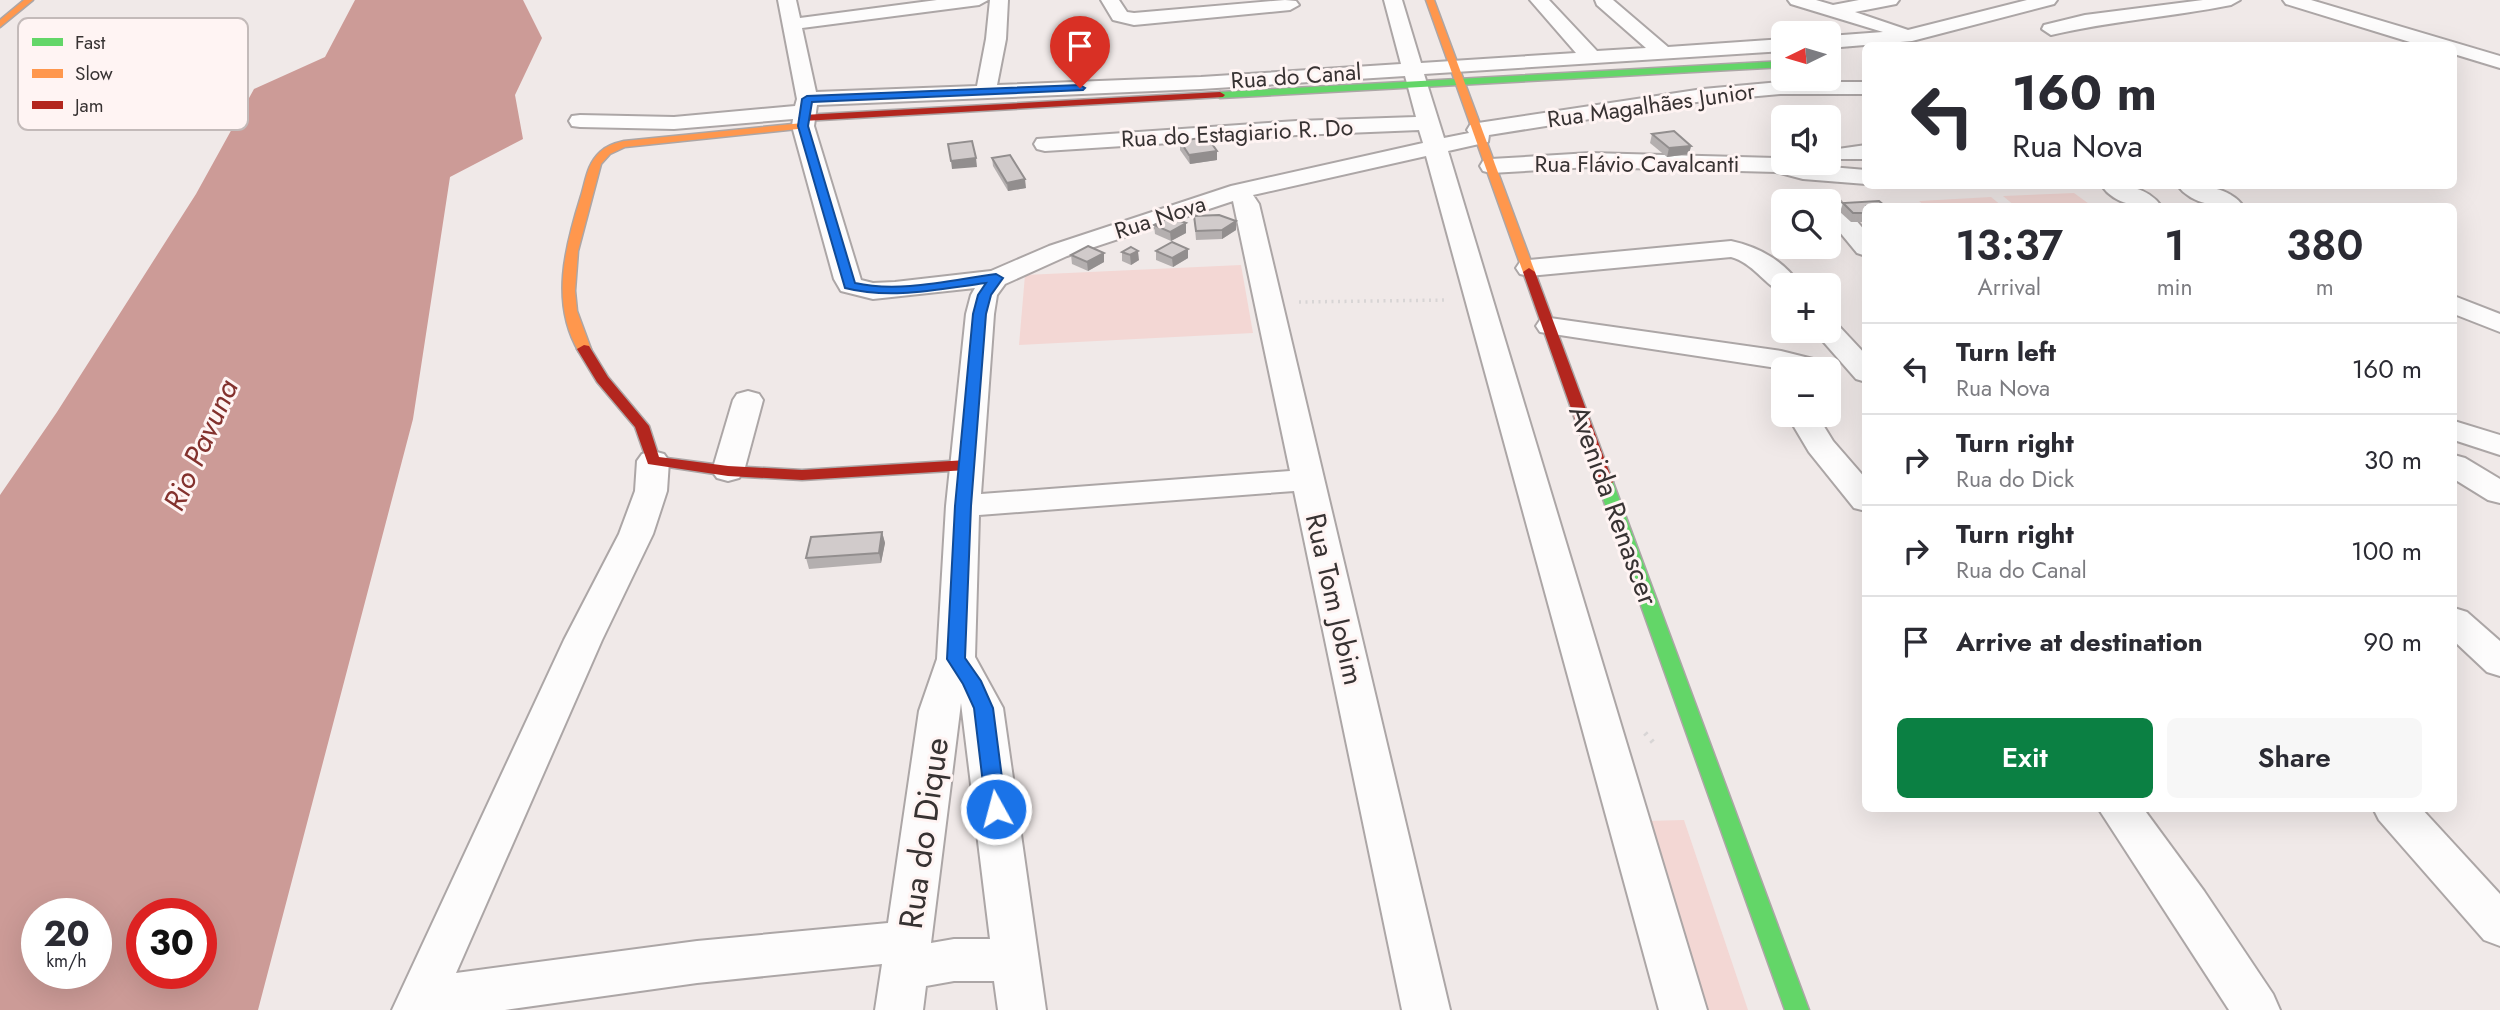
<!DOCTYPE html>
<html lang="en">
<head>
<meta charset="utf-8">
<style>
	:root { --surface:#fff; --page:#f7f7f7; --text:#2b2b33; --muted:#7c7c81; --line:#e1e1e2; --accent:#0b8043 }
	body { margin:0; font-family:Jost,sans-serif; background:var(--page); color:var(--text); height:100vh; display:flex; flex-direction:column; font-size:26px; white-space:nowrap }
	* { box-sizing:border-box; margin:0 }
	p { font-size:23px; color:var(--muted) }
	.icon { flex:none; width:38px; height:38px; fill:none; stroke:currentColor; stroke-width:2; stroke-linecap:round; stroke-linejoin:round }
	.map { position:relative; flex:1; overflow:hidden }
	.panel { position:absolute; left:1862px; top:203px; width:595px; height:609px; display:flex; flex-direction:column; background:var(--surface); border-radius:10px; box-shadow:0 7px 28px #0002 }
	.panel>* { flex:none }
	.banner { position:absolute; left:1862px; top:42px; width:595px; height:147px; border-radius:10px; box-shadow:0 7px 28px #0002; background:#fff; color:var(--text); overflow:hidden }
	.needle { width:46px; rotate:265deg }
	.tools { position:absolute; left:1771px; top:21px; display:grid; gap:14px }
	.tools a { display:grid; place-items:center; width:70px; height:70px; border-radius:10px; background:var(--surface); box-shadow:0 7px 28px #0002; font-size:35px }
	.speed { position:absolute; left:21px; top:898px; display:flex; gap:14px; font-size:35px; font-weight:700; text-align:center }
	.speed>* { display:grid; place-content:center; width:91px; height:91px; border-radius:50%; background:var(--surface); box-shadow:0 7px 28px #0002; line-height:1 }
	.speed small { font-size:18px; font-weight:400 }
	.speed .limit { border:10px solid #d22; background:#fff; color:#111 }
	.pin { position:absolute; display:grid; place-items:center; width:60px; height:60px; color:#fff; margin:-72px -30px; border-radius:50% 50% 50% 0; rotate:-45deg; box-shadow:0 0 7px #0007 }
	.pin .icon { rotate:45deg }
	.me { position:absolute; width:77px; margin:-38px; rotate:353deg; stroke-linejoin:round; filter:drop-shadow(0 0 5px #0008) }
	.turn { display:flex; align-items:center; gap:24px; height:147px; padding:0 35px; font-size:32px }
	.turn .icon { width:91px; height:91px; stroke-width:2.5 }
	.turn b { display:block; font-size:49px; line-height:60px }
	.eta { display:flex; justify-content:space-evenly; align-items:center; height:119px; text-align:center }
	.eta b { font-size:42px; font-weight:600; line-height:49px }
	.cta { display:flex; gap:14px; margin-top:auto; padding:14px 35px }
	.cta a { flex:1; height:80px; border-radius:10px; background:var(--accent); color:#fff; font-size:28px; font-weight:600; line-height:80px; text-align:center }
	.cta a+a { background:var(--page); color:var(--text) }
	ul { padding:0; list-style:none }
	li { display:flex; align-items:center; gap:21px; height:91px; padding:0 35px; border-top:2px solid var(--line) }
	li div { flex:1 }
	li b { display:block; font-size:26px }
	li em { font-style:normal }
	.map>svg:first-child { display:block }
	.green { fill:#f3d7d4 }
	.water { fill:#cc9b97; fill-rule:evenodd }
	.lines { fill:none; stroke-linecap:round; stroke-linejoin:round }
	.street-casing { stroke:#aca6a6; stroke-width:4 }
	.fast-casing { stroke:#aca6a6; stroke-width:3 }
	.slow-casing { stroke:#aca6a6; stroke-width:3 }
	.jam-casing { stroke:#aca6a6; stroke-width:3 }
	.path-far1 { stroke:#d8d5d5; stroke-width:3.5; stroke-dasharray:2 4.5; stroke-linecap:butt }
	.path { stroke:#d8d5d5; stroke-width:5; stroke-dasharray:2.5 7; stroke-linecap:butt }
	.street { fill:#fdfcfc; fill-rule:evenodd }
	.fast { fill:#63d668; fill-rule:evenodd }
	.slow { fill:#ff974d; fill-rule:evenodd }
	.jam { fill:#b3261e; fill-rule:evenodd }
	.wall { fill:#b4afaf }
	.shaded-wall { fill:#928e8e }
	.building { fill:#d1cbcb; stroke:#928e8e; stroke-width:2 }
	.route { fill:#1a73e8; stroke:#114b97; stroke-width:2 }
	.labels { text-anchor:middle; stroke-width:6; stroke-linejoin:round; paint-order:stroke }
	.far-street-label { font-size:23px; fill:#373232; stroke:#fff4f3 }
	.street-label { font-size:28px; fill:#373232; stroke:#fff4f3 }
	.water-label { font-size:30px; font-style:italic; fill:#83312d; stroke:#fff4f3 }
	.near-street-label { font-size:33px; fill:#373232; stroke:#fff4f3 }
	.key { fill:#fff4f3; stroke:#c3bab9; stroke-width:2 }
	.key-label { font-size:19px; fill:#373232 }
</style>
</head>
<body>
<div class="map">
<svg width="2500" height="1010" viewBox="0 0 2500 1010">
	<rect width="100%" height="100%" fill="#f0e9e8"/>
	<g class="green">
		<path d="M 2074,193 L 2092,206 L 2015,206 L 2003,196 Z"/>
		<path d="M 1991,197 L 2002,206 L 1925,206 L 1919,201 Z"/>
		<path d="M 1241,265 L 1253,333 L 1019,345 L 1025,275 Z"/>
		<path d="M 1684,820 L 1748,1010 L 1704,1010 L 1646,821 Z"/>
	</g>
	<path class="water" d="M 355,0 L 523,0 L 542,38 L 515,95 L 523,139 L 450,177 L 413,419 L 258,1010 L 0,1010 L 0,495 L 57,412 L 196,194 L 254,89 L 325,57 ZM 37,914 L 96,914 L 96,973 L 37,973 ZM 142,914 L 201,914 L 201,973 L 142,973 Z"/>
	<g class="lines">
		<defs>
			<g id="street">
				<path d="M 778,0 L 796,0 L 800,18 L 937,0 L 988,0 L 979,5 L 802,28 L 816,92 L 977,86 L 986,39 L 990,0 L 1008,0 L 1006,39 L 997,85 L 1201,77 L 1401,64 L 1384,0 L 1402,0 L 1421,63 L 1576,53 L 1530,0 L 1549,0 L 1597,51 L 1646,48 L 1597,5 L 1595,0 L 1613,0 L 1668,47 L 1783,39 L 1783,51 L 1424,74 L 1444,138 L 1469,133 L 1467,130 L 1470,125 L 1478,123 L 1703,89 L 1780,82 L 1866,82 L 1866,94 L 1780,94 L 1703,101 L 1489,135 L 1488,142 L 1448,151 L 1707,1010 L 1659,1010 L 1426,156 L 1253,195 L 1259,204 L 1450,1010 L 1402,1010 L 1294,491 L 979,515 L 975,657 L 1003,708 L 1046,1010 L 998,1010 L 994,981 L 954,981 L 926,986 L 923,1010 L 875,1010 L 882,964 L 697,983 L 505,1010 L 392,1010 L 564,640 L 619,534 L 635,491 L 637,461 L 642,454 L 653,451 L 664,454 L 669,461 L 667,491 L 653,534 L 602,640 L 456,973 L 697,941 L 888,923 L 919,711 L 937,659 L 946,506 L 966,314 L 971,295 L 975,288 L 873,299 L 841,291 L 834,279 L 792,126 L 793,119 L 674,129 L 580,127 L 572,126 L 569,121 L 572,116 L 580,115 L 674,117 L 795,106 L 797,99 ZM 1405,76 L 1416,117 L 1297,121 L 1037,139 L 1034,144 L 1037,149 L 1045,151 L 1297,135 L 1419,130 L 1423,143 L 1231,186 L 1049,246 L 991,271 L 895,282 L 873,283 L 861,280 L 814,126 L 817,105 L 1201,89 ZM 1233,201 L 1290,471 L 981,494 L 994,314 L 997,295 L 1005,284 L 1067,256 ZM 961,703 L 990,939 L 954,939 L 931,943 Z"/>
				<path d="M 1101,0 L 1119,0 L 1127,12 L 1134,13 L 1285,0 L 1296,1 L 1299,5 L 1290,10 L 1134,25 L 1113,20 Z"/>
				<path d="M 1788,0 L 1816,0 L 1833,5 L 1859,0 L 1899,0 L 1896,4 L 1855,12 L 1908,30 L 2027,0 L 2057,0 L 2054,4 L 1912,41 L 1829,48 L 1829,36 L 1883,32 L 1791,4 Z"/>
				<path d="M 2203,0 L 2240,0 L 2231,5 C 2171,17 2110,21 2051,35 L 2042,29 L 2044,25 L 2085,15 Z"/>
				<path d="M 2283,0 L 2311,0 L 2500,56 L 2500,68 L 2454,54 L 2454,46 L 2423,46 L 2286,4 Z"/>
				<path d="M 1866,145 L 1866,159 L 1838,159 L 1835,154 L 1838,149 Z"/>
				<path d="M 1590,153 L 1776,158 L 1783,160 L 1783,163 L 1866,170 L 1866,184 L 1803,179 L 1776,172 L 1590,167 L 1491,173 L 1483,171 L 1480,166 L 1483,161 L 1491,159 Z"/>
				<path d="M 2102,186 C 2123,184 2148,187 2161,206 C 2141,208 2115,205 2102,186 Z"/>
				<path d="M 2178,186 C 2199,184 2230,187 2243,206 C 2222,208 2192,205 2178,186 Z"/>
				<path d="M 1829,197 L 1838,199 L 1866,232 L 1866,256 L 1857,253 L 1829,219 L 1829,201 L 1819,201 Z"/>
				<path d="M 1731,241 C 1759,247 1784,261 1800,285 L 1783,285 L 1783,292 C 1767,288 1754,263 1731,257 L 1529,276 L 1520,274 L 1516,268 L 1520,262 L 1529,260 Z"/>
				<path d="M 2454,296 L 2500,314 L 2500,332 L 2454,314 Z"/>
				<path d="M 1550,318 L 1781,351 L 1829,363 L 1834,369 L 1829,375 L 1829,369 L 1783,369 L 1540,332 L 1536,326 L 1540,320 Z"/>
				<path d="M 1829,323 L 1838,325 L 1866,355 L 1866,382 L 1856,379 L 1814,331 L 1829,331 Z"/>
				<path d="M 748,391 L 759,394 L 763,400 L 744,471 L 739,478 L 728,481 L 717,478 L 712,471 L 733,400 L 737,394 Z"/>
				<path d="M 1787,415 L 1817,415 L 1833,441 L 1866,479 L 1866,511 L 1854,508 L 1809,452 Z"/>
				<path d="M 2454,421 L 2500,435 L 2500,455 L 2454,440 Z"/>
				<path d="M 2454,455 L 2465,458 L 2500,479 L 2500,503 L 2488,500 L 2454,479 Z"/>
				<path d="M 2454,608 L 2467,612 L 2500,641 L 2500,676 L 2487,672 L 2454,641 Z"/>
				<path d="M 2098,808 L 2143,808 L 2204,891 L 2273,994 L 2280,1010 L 2229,1010 Z"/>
				<path d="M 2373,808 L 2421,808 L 2500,894 L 2500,946 L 2484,940 L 2379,820 Z"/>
			</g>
			<g id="fast">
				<path d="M 1783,61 L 1783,67 L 1220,98 L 1215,95 L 1220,92 Z"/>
				<path d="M 1605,477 L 1613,482 L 1809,1010 L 1785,1010 L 1597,482 Z"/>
			</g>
			<g id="slow">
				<path d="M 24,0 L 33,0 L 0,27 L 0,20 Z"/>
				<path d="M 1426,0 L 1434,0 L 1535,272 L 1533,275 L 1529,276 L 1523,272 Z"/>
				<path d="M 803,123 L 808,126 L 807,128 L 625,147 L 610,154 L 601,164 L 578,251 L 575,291 L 577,311 L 591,349 L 584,353 L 579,352 C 550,303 565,247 581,196 C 586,180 587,164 600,152 C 606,146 615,143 624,141 Z"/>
			</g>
			<g id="jam">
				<path d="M 1220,92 L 1225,95 L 1223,97 L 803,121 L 798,118 L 803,115 Z"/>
				<path d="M 1529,268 L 1535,272 L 1613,482 L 1610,485 L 1600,485 L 1597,482 L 1523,272 Z"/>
				<path d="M 584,345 L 589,346 L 608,377 L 649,426 L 659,457 L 728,466 L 802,470 L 967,460 L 975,465 L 967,470 L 802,480 L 728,476 L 648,464 L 635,427 L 597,382 L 577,349 Z"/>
			</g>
		</defs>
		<use href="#street" class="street-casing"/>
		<use href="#fast" class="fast-casing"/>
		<use href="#slow" class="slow-casing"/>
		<use href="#jam" class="jam-casing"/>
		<path class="path-far1" d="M 1299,302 L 1447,300"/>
		<path class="path" d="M 1645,733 L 1657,747"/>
		<use href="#street" class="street"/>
		<use href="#fast" class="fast"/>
		<use href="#slow" class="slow"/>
		<use href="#jam" class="jam"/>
	</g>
	<g class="wall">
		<path d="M 1652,134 L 1691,146 L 1689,154 L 1667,157 L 1650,143 Z"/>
		<path d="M 1180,141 L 1217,151 L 1217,160 L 1190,164 L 1180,150 Z"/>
		<path d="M 992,158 L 1026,188 L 1008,191 L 993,166 Z"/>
		<path d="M 1843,203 L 1866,206 L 1866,222 L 1851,222 L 1840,212 Z"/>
		<path d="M 1194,216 L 1236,221 L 1236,230 L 1222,239 L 1196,240 Z"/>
		<path d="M 1154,225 L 1186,233 L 1171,241 L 1155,234 Z"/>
		<path d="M 1188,249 L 1188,258 L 1173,267 L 1156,260 L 1156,251 Z"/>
		<path d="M 1122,252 L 1139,260 L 1131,265 L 1122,261 Z"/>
		<path d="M 1104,253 L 1104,262 L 1088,271 L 1072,264 L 1071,255 Z"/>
		<path d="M 882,532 L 885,543 L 881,563 L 809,569 L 806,558 Z"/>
	</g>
	<g class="shaded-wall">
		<path d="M 1691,146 L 1689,154 L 1667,157 L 1669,148 Z"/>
		<path d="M 1217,151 L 1217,160 L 1190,164 L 1189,155 Z"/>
		<path d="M 976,158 L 977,167 L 952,169 L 951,161 Z"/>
		<path d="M 1025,179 L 1026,188 L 1008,191 L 1007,183 Z"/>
		<path d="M 1236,221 L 1236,230 L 1222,239 L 1222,230 Z"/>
		<path d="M 1186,223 L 1186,233 L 1171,241 L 1170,232 Z"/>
		<path d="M 1188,249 L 1188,258 L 1173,267 L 1172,258 Z"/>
		<path d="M 1138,251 L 1139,260 L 1131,265 L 1130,255 Z"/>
		<path d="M 1104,253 L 1104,262 L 1088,271 L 1087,262 Z"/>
		<path d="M 882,532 L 885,543 L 881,563 L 879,553 Z"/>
	</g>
	<g class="building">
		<path d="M 1674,131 L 1691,146 L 1669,148 L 1652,134 Z"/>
		<path d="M 1207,137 L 1217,151 L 1189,155 L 1180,141 Z"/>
		<path d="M 972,141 L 976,158 L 951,161 L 948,144 Z"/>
		<path d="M 1010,155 L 1025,179 L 1007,183 L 992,158 Z"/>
		<path d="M 1879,201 L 1885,206 L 1866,206 L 1866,213 L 1853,213 L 1843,203 Z"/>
		<path d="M 1219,215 L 1236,221 L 1222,230 L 1196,231 L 1194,216 Z"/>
		<path d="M 1170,217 L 1186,223 L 1170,232 L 1154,225 Z"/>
		<path d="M 1172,242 L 1188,249 L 1172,258 L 1156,251 Z"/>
		<path d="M 1088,246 L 1104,253 L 1087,262 L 1071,255 Z"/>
		<path d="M 1131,247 L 1138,251 L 1130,255 L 1122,252 Z"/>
		<path d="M 882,532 L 879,553 L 806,558 L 811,537 Z"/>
	</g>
	<path class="route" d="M 1080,85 L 1085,88 L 1083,90 L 812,102 L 808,126 L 855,283 C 900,293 951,280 996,274 L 1003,278 L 991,295 L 986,314 L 971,506 L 965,658 L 981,681 L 993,708 L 1006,809 L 1003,814 L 996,817 L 989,814 L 986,809 L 974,708 L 963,684 L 947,659 L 955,506 L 973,314 L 978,295 L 986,283 C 939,289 892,300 845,288 L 798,126 L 802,99 L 807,96 Z"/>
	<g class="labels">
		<g class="far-street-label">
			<text transform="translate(1296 76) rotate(-4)" y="8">Rua do Canal</text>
			<text transform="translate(1651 105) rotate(-8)" y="8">Rua Magalhães Junior</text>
			<text transform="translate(1237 133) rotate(-3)" y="8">Rua do Estagiario R. Do</text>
			<text x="1637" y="172">Rua Flávio Cavalcanti</text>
			<text transform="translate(1160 217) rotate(-18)" y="8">Rua Nova</text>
		</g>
		<g class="street-label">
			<text transform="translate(1614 505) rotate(70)" y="10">Avenida Renascer</text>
			<text transform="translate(1335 599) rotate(77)" y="10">Rua Tom Jobim</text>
		</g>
		<g class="water-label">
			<text transform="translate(201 445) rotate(-66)" y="10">Rio Pavuna</text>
		</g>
		<g class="near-street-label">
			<text transform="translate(923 833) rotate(-82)" y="12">Rua do Dique</text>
		</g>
	</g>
	<rect x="18" y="18" width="230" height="112" rx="10" class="key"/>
	<rect x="32" y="38" width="31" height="8" fill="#63d668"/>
	<rect x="32" y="69" width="31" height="9" fill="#ff974d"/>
	<rect x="32" y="101" width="31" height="8" fill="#b3261e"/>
	<g class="key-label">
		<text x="75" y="49">Fast</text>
		<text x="75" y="80">Slow</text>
		<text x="75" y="112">Jam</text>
	</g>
</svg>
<div class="tools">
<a><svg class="needle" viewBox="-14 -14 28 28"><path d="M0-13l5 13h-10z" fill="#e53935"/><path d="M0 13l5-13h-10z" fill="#7c7c81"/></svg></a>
<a><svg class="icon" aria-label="sound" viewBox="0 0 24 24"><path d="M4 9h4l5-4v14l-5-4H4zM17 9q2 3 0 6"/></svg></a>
<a><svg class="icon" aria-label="search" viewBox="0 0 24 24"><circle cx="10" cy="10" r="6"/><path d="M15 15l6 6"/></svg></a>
<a>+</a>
<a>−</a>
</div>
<div class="speed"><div>20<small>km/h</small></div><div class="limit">30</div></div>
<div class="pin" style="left:1080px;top:88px;background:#d93025"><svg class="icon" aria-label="arrive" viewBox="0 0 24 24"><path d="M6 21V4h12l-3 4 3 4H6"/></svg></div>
<svg class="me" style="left:996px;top:809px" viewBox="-20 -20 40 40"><circle r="17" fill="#1a73e8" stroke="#fff" stroke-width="3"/><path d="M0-11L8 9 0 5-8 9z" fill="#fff"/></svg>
<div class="banner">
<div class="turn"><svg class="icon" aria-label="left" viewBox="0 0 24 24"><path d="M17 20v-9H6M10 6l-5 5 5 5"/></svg><div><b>160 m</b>Rua Nova</div></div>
</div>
<section class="panel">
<div class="eta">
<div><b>13:37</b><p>Arrival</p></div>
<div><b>1</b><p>min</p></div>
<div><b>380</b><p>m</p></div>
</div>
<ul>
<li><svg class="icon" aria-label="left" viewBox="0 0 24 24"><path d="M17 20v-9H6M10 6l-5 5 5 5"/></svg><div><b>Turn left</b><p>Rua Nova</p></div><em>160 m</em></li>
<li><svg class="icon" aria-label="right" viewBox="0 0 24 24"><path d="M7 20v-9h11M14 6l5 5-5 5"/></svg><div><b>Turn right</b><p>Rua do Dick</p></div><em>30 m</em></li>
<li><svg class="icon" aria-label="right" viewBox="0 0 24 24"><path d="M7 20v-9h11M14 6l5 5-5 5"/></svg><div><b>Turn right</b><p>Rua do Canal</p></div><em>100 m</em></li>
<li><svg class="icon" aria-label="arrive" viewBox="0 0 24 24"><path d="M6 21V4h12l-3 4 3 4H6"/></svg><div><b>Arrive at destination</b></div><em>90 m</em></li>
</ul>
<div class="cta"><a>Exit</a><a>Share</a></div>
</section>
</div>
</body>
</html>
